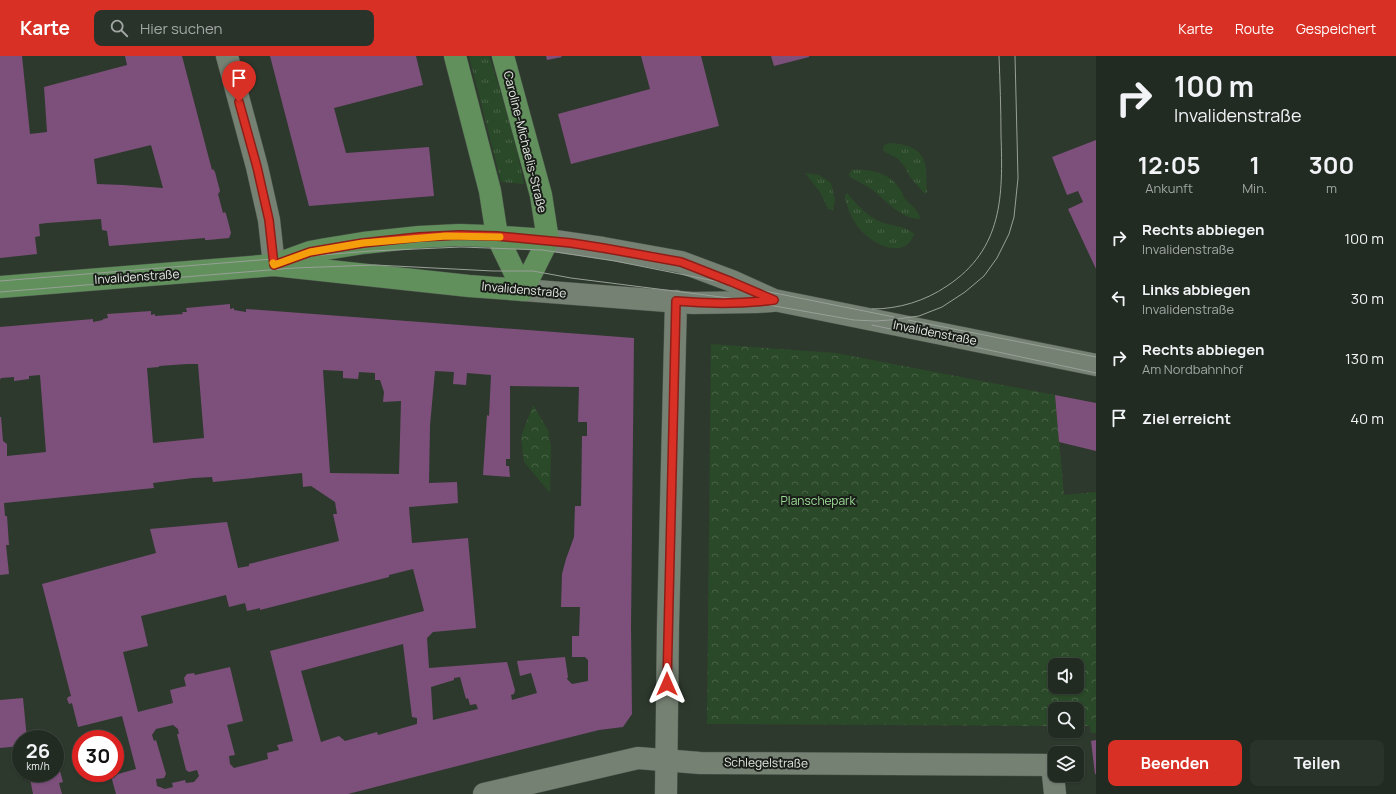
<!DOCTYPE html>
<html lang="de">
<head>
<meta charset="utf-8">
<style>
	:root { --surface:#222b22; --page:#2a332a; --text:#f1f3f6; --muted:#a2a7a5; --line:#3f4740; --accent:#d93025 }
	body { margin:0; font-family:Manrope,sans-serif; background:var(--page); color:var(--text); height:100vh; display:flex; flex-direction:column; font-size:15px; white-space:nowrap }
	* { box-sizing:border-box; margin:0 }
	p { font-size:13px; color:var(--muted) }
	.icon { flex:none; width:22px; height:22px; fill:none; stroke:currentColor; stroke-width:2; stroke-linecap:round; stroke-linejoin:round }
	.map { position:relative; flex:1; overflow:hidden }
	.sheet { display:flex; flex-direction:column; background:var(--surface); width:300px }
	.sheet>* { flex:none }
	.guide { background:#222b22; color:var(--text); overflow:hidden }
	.tools { position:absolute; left:1048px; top:602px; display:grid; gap:8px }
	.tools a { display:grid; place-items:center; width:36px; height:36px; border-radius:8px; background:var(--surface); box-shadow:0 1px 3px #0004,0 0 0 1px var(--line); font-size:20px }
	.speed { position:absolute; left:12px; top:674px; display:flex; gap:8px; font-size:20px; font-weight:700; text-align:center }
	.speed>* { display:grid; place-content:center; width:52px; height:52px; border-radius:50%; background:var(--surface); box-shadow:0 1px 3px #0004,0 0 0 1px var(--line); line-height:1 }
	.speed small { font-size:10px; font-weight:400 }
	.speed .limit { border:6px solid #d22; background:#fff; color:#111 }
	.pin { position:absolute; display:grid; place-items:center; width:34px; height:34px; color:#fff; margin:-41px -17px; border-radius:50% 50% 50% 0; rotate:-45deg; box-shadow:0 0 4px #0007 }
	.pin .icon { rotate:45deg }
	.me { position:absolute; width:44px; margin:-22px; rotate:0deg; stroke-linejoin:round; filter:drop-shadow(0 0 3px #0008) }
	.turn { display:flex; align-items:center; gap:14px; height:84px; padding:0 12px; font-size:18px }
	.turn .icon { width:52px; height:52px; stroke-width:2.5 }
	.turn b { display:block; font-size:28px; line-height:34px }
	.eta { display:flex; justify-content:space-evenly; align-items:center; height:68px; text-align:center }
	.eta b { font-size:24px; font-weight:700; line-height:28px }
	.button { display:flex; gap:8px; margin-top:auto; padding:8px 12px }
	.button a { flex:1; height:46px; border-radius:8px; background:var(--accent); color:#fff; font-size:16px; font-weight:700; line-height:46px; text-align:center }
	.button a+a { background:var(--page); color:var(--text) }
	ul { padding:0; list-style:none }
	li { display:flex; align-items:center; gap:12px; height:60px; padding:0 12px }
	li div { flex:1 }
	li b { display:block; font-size:15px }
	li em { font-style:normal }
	header { display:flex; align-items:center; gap:24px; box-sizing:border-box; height:56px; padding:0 20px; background:var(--accent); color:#fff }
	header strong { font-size:19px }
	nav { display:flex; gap:22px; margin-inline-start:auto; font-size:14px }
	.search { width:280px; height:36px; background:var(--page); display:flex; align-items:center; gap:10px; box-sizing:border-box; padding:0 14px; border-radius:8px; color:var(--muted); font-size:15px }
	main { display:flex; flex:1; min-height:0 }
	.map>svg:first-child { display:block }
	.grass { fill:url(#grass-tufts) }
	.park { fill:url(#park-crowns); fill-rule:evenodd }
	.building { fill:#7c507b; fill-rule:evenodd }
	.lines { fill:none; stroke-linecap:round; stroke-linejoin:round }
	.minor-casing { stroke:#4c554b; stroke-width:23 }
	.major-casing { stroke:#4c554b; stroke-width:23 }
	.minor { stroke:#758173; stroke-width:22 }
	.major { stroke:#61905d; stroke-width:22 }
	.tram { stroke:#98a097; stroke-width:1 }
	.route-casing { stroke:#8d1f18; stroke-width:10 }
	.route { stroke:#d93025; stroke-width:7 }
	.slow { stroke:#f59e0b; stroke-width:7 }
	.labels { text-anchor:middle; stroke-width:4; stroke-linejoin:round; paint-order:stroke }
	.street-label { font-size:12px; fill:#e5ece4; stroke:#1a1e19 }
	.park-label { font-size:12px; fill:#9bda95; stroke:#1a1e19 }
</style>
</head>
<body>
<header>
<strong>Karte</strong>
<div class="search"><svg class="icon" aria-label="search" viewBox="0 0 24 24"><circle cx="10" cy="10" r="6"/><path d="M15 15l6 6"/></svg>Hier suchen</div>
<nav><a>Karte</a><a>Route</a><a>Gespeichert</a></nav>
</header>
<main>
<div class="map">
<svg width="1096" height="738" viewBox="0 0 1096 738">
	<defs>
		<pattern id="grass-tufts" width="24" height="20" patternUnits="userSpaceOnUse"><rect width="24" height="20" fill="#2a4928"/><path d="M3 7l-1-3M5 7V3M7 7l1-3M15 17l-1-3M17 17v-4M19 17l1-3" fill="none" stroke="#496347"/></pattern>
		<pattern id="park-crowns" width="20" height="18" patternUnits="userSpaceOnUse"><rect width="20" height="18" fill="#2a4928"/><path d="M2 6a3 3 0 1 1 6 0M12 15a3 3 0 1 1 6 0" fill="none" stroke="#496347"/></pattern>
	</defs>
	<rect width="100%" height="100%" fill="#2e392d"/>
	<g class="grass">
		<path d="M 469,0 L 489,0 C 503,42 516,85 524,128 L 501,126 Z"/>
		<path d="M 890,87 C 904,88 921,91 925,108 C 927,117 926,126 927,136 L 925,138 L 910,121 L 905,111 L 897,102 L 885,96 L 883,93 L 884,89 Z"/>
		<path d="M 851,114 C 869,113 889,116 899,132 C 902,135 903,140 905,143 C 910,149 920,155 920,163 C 900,163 885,143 870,132 C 864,128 856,125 850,121 L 849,118 Z"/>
		<path d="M 805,117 L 819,119 L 831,127 L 835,144 L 833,154 L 828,153 L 820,136 Z"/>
		<path d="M 847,137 C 857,149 867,160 881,166 C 892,170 906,170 914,178 C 905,206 870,187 858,171 C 853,164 849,156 847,149 C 845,144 844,141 847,137 Z"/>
	</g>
	<g class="park">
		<path d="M 711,288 L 836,297 L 1055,339 L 1064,439 L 1096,436 L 1096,677 L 1091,677 L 1090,670 L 1077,670 L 1077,653 L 1055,653 L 1055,670 L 707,668 ZM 1055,609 L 1077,609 L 1077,631 L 1055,631 Z"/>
		<path d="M 533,349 L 548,374 L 551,391 L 550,437 L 524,406 L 521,381 Z"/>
	</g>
	<g class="building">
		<path d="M 0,0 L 22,0 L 30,78 L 47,76 L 44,31 L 127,9 L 125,0 L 182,0 L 212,114 L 213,113 L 215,116 L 220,135 L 219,137 L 218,138 L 223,157 L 225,156 L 226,158 L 229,169 L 231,177 L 229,182 L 208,184 L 205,184 L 205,182 L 109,190 L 107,175 L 102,174 L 101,163 L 47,167 L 39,168 L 40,180 L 35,181 L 37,198 L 0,202 ZM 151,89 L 163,132 L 123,129 L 97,128 L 94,103 Z"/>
		<path d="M 270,0 L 416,0 L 423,29 L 334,52 L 346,97 L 429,91 L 434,140 L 309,150 Z"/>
		<path d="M 546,0 L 561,0 L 562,1 L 547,4 Z"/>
		<path d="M 641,0 L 701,0 L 719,70 L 571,108 L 558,58 L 650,33 Z"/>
		<path d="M 771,0 L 809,0 L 809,1 L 774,10 Z"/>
		<path d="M 1096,84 L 1096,213 L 1068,153 L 1083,146 L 1078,135 L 1067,139 L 1052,101 Z"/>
		<path d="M 230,248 L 230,253 L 234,252 L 234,254 L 246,256 L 246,253 L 634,282 L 631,571 L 632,658 L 623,671 L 599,674 L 567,682 L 348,738 L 116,738 L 111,720 L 136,713 L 122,660 L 78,671 L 72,647 L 69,648 L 67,643 L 68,641 L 71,640 L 42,528 L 156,497 L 150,473 L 227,466 L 238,512 L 249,510 L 249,508 L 339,485 L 333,458 L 337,458 L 335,446 L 311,430 L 303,431 L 302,417 L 213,426 L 212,421 L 193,422 L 153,427 L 154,432 L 4,447 L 5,460 L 7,460 L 9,489 L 6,489 L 9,518 L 0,519 L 0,361 L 1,361 L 3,385 L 7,388 L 7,400 L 46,396 L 40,319 L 29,320 L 29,323 L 14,325 L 14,321 L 1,322 L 0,324 L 0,271 L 93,263 L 93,266 L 103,264 L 103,263 L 108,262 L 107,258 L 151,255 L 151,259 L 155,258 L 155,260 L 183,258 L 182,256 L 187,256 L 186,252 ZM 187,308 L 198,308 L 204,382 L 153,387 L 147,312 L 159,311 L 159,310 ZM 323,314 L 343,315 L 343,322 L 358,323 L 359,316 L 375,317 L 375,324 L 380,324 L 384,336 L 383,346 L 401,345 L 399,418 L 330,417 ZM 435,315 L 454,316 L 453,328 L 466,329 L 467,317 L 491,319 L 489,360 L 487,359 L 483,419 L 510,421 L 509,410 L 506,410 L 506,403 L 510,403 L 510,330 L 579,331 L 578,366 L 587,366 L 587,380 L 582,380 L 581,450 L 575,450 L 574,481 L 566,503 L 562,518 L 561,551 L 580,551 L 579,580 L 572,580 L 572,601 L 585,601 L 588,604 L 588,625 L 572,628 L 567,623 L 568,621 L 565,601 L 517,605 L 520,620 L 531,617 L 537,637 L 512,644 L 511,639 L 514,638 L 515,634 L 507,606 L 429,612 L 427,582 L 433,576 L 476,572 L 468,482 L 412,487 L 409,451 L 458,447 L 457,426 L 429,427 L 430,369 ZM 413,513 L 424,555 L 270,595 L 293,685 L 277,689 L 279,694 L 267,697 L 268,703 L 234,712 L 230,708 L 229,700 L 235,699 L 227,669 L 243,665 L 230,611 L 195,619 L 194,617 L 187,618 L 184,622 L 186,630 L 170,634 L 173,647 L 138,656 L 123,596 L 148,590 L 141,560 L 226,539 L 229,551 L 245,547 L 247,555 L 260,552 L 260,554 L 389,521 L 389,519 ZM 403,588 L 412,661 L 417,662 L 417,668 L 378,679 L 377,676 L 345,685 L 339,680 L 321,686 L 301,615 ZM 460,621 L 466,643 L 468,642 L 470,649 L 476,648 L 478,653 L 433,664 L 431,631 L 454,624 L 454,622 ZM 173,669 L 178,673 L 179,678 L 177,678 L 186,714 L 189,716 L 197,714 L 199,720 L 194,726 L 186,727 L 185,724 L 172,727 L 173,731 L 165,733 L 157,730 L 156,723 L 164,722 L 166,718 L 156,684 L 154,685 L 152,679 L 156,673 Z"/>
		<path d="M 1055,339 L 1096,347 L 1096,395 L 1059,386 Z"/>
		<path d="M 23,642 L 27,683 L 21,683 L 21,690 L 0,692 L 0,644 Z"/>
		<path d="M 51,678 L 52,683 L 33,683 Z"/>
		<path d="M 1096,684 L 1096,718 L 1095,718 L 1091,685 Z"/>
		<path d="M 55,697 L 63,726 L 59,727 L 62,738 L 33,738 L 29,717 L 55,717 Z"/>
	</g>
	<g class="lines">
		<defs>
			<g id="minor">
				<path d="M 227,0 L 257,111 L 269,164 L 274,209"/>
				<path d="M 548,184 L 603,192 L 681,206 L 732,225 L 774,244 L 1096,309"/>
				<path d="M 523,234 L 693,247 L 757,246 L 772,245"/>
				<path d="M 484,738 L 638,702 L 700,707 L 1052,709 L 1055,738"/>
				<path d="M 666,738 L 668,570 L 676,245"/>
			</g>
			<g id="major">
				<path d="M 455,0 L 490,135 L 497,180 L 523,234"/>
				<path d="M 503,0 L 541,139 L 548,184 L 523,234"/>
				<path d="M 277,208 L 310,196 L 326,193 L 363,187 L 419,181 L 459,179 L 487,180 L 548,184"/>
				<path d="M 0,231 L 274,209 L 469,230 L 523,234"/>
			</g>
		</defs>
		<use href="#minor" class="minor-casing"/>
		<use href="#major" class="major-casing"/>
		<use href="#minor" class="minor"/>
		<use href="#major" class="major"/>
		<g class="tram">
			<path d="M 0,225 L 371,195 L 461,191 L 543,194 L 615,205 L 894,261"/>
			<path d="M 0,236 L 294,212 L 375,209 L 493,215 L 533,215 L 571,222 L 729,242 L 854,264 L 875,265 L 890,264 L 919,260 L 942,251 L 965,236 L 984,220 L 997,202 L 1009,178 L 1014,161 L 1018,122 L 1015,0"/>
			<path d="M 872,253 C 899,253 925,245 947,230 C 1003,193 1003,140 1001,79 C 1001,53 1000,26 999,0"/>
			<path d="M 908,264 L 1096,301"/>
			<path d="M 872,269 L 1096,317"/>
		</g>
	</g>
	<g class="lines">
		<defs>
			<path id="route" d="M 239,46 L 257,111 L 269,164 L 274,209 L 310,196 L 363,187 L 419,181 L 459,179 L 497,180 L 571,187 L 603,192 L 681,206 L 732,226 L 774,244 C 742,248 709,248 676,245 L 667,628"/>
		</defs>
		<use href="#route" class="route-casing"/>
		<use href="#route" class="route"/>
		<path class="slow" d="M 273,207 L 274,209 L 310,196 L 363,187 L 446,180 L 500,181"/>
	</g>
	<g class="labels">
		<g class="street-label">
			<text transform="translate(525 86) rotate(76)" y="4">Caroline-Michaelis-Straße</text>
			<text transform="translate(137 221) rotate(-4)" y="4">Invalidenstraße</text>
			<text transform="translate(524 234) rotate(5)" y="4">Invalidenstraße</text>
			<text transform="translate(935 277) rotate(11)" y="4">Invalidenstraße</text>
			<text transform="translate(766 707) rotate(1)" y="4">Schlegelstraße</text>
		</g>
		<g class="park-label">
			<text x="818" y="449">Planschepark</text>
		</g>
	</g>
</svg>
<div class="tools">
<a><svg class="icon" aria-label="sound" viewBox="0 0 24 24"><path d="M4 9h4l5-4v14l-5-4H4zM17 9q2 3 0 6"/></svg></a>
<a><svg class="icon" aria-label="search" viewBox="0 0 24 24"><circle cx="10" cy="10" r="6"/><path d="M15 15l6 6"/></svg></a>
<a><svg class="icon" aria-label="layers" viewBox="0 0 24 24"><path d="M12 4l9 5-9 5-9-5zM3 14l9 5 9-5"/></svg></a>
</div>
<div class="speed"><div>26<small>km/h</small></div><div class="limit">30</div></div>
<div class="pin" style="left:239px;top:46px;background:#d93025"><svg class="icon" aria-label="arrive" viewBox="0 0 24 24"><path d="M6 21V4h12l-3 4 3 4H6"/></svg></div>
<svg class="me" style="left:667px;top:628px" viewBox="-20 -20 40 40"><path d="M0-17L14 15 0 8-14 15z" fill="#d93025" stroke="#fff" stroke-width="4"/></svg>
</div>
<section class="sheet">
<div class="guide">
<div class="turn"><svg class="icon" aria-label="right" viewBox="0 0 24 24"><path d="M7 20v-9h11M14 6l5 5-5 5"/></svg><div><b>100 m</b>Invalidenstraße</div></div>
</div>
<div class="eta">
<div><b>12:05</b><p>Ankunft</p></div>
<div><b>1</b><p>Min.</p></div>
<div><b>300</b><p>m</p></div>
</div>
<ul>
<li><svg class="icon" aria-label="right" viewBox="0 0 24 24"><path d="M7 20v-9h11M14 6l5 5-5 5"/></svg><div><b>Rechts abbiegen</b><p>Invalidenstraße</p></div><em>100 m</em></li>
<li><svg class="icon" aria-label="left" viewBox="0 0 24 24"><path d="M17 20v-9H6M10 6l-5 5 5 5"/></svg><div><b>Links abbiegen</b><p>Invalidenstraße</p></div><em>30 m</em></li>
<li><svg class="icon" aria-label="right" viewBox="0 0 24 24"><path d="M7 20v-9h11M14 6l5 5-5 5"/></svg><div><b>Rechts abbiegen</b><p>Am Nordbahnhof</p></div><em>130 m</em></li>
<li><svg class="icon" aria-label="arrive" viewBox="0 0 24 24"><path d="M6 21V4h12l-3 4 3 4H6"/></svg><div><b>Ziel erreicht</b></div><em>40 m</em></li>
</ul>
<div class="button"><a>Beenden</a><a>Teilen</a></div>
</section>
</main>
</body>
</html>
